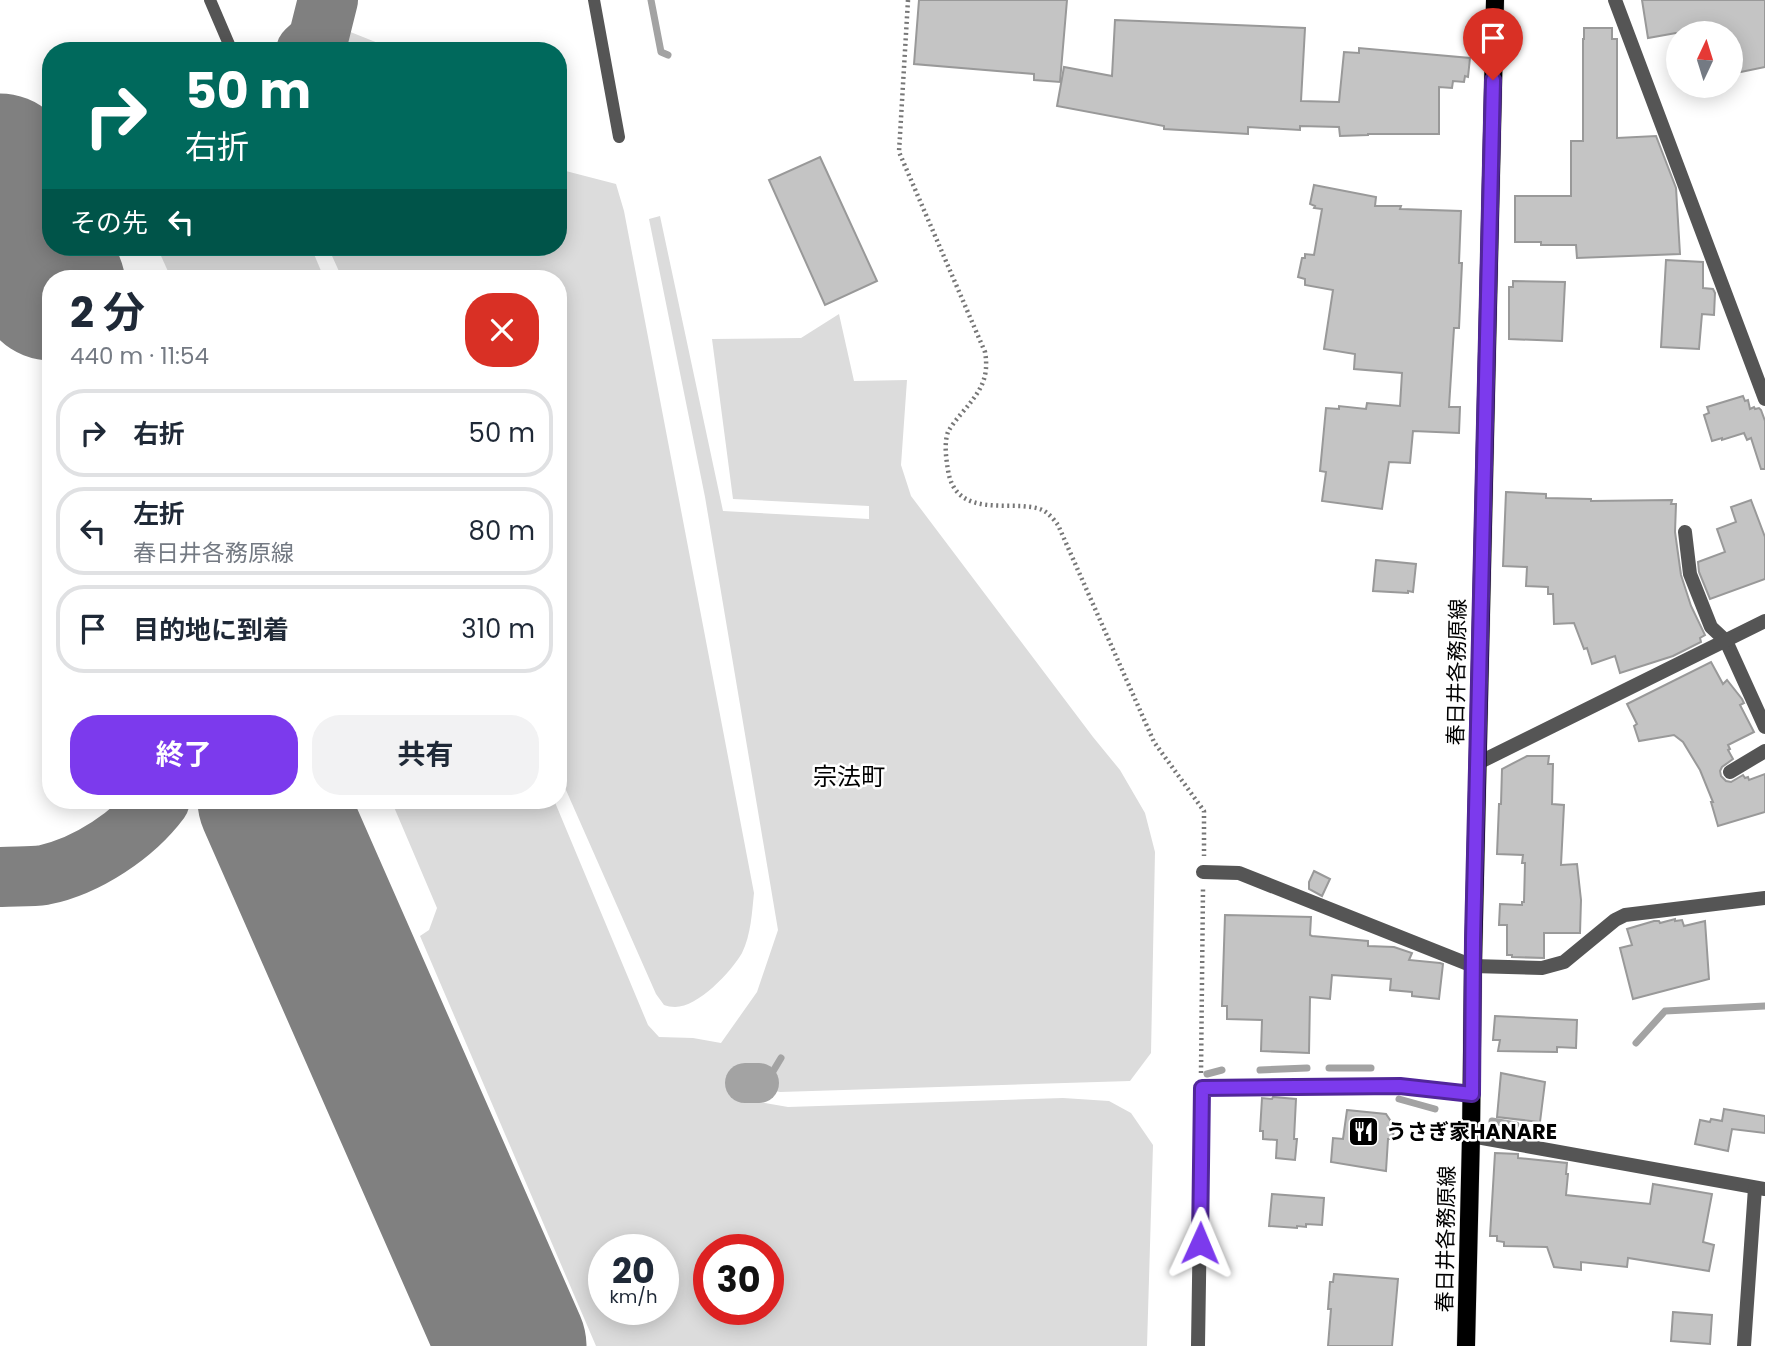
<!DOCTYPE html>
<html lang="ja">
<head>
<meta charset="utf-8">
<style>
	:root { --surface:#fff; --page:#f2f2f3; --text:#1f2937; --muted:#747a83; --line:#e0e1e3; --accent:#7c3aed }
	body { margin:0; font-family:Poppins,"Noto Sans JP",sans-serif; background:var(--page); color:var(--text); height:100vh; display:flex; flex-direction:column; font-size:26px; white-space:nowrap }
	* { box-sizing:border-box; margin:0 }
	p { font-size:23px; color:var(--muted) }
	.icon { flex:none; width:38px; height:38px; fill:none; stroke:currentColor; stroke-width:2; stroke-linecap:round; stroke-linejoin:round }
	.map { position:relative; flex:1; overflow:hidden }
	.sheet { position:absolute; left:42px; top:270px; width:525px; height:539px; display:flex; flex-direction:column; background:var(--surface); border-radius:28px; box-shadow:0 4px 18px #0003 }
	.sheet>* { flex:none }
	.banner { position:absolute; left:42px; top:42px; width:525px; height:214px; border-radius:28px; box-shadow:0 4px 18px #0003; background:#00695c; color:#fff; overflow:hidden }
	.needle { width:46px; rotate:4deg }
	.tools { position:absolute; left:1666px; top:21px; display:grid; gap:14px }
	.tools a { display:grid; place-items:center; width:77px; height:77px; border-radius:50%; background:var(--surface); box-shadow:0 4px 18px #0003; font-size:35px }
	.speed { position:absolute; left:588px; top:1234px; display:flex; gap:14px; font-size:35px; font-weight:700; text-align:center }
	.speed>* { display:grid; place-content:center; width:91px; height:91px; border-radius:50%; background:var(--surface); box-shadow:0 4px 18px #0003; line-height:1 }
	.speed small { font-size:18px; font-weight:400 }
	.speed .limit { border:10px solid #d22; background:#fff; color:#111 }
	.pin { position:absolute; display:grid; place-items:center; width:60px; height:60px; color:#fff; margin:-72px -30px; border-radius:50% 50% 50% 0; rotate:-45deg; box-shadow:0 0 7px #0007 }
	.pin .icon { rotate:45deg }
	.me { position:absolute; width:77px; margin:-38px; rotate:1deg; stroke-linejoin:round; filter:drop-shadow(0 0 5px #0008) }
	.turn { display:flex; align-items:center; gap:24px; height:147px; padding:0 28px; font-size:32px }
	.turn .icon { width:91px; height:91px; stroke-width:2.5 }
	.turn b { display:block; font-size:49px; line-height:60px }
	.then { display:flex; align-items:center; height:66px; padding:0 28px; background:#0003; gap:14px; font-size:26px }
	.round { display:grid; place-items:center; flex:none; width:74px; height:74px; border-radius:28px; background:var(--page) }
	.headline { display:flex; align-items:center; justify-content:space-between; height:119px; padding:0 28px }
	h1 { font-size:42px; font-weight:700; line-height:52px }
	.primary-button { display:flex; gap:14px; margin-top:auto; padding:14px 28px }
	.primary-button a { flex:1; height:80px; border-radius:28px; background:var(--accent); color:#fff; font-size:28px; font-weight:700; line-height:80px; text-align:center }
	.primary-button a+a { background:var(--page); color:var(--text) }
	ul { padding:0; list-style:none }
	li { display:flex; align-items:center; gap:21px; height:88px; margin:0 14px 10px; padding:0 14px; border:4px solid var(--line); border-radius:28px }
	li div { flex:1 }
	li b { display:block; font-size:26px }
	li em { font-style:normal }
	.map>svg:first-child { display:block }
	.green { fill:#dcdcdc; fill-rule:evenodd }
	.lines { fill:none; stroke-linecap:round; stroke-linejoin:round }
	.stream { stroke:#a3a3a3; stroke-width:7 }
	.river { stroke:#a3a3a3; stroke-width:40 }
	.taxiway { stroke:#808080; stroke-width:60 }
	.runway { stroke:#808080; stroke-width:149 }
	.building { fill:#c4c4c4; stroke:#999; stroke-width:2 }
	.primary-casing { stroke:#dbdbdb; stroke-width:19 }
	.path { stroke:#777; stroke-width:4.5; stroke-dasharray:2 3.5; stroke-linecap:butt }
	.service { stroke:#555; stroke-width:12 }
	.minor { stroke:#555; stroke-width:14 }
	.tertiary { stroke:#555; stroke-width:14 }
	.primary { stroke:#000; stroke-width:18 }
	.route-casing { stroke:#51269a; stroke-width:18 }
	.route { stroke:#7c3aed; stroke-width:12 }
	.labels { text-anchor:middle; stroke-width:5; stroke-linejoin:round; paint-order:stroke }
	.street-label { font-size:21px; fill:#000; stroke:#fff }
	.poi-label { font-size:21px; font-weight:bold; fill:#000; stroke:#fff; text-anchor:start }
	.quarter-label { font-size:24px; fill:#000; stroke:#fff }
</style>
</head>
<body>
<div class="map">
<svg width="1765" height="1346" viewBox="0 0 1765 1346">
	<rect width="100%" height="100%" fill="#fff"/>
	<g class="green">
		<path d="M 348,31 L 398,51 L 335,51 Z"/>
		<path d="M 558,169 L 616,184 L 624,211 L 754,893 C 752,912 751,935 742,953 C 731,972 698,1007 675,1007 C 671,1007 667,1006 664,1005 L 656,994 L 558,772 L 558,278 L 342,278 L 328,247 L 558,247 Z"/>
		<path d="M 660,216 L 723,511 L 869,519 L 869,506 L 733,499 L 712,339 L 801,338 L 839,314 L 854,381 L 907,380 L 901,465 L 911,496 L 1093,737 L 1120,770 L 1145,813 L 1155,852 L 1151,1053 L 1130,1081 L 780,1092 L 761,1088 L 759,1102 L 788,1107 L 1063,1098 L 1109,1101 L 1131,1113 L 1153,1145 L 1147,1346 L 596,1346 L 420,936 L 429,930 L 437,908 L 391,800 L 554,800 L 648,1025 L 659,1037 L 693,1038 L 721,1043 L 757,992 L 778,930 L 705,497 L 649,219 ZM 604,1250 L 663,1250 L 663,1309 L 604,1309 ZM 709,1250 L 768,1250 L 768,1309 L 709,1309 Z"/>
		<path d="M 157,247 L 311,247 L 324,278 L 171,278 Z"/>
	</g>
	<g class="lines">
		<g class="stream">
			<path d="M 651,0 L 661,52 L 668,55"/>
			<path d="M 1636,1043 L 1665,1011 L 1765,1006"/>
			<path d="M 1329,1068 L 1371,1068"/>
			<path d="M 1260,1070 L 1307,1068"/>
			<path d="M 1207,1074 L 1222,1070"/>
			<path d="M 759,1083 L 772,1073 L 781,1058"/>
			<path d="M 759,1083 L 774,1087"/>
			<path d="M 1399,1099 L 1435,1109"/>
			<path d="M 1492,1121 L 1516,1125"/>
		</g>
		<path class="river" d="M 745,1083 L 759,1083"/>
		<g class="taxiway">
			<path d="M 306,51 L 318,40 L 328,0"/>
			<path d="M 20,214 L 51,198"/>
			<path d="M 0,877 C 14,876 30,877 44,875 C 87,866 134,835 160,800"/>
		</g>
		<g class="runway">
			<path d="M 0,168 L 51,286"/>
			<path d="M 272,800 L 512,1346"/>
		</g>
	</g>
	<g class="building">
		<path d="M 919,0 L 1067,0 L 1060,82 L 1034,80 L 1034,74 L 914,64 Z"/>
		<path d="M 1642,0 L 1765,0 L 1765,67 L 1731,74 L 1731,33 L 1676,33 L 1648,38 Z"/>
		<path d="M 1115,20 L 1305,28 L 1301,101 L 1339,102 L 1344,52 L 1359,53 L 1359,48 L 1470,58 L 1468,77 L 1465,76 L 1464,82 L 1453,81 L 1452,88 L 1439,87 L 1439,134 L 1368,134 L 1368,135 L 1340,136 L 1339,127 L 1300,126 L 1300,130 L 1248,127 L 1248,134 L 1164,129 L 1164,126 L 1057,106 L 1064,67 L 1112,76 Z"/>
		<path d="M 1584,28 L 1612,28 L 1612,39 L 1617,39 L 1617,138 L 1656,136 L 1676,188 L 1680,254 L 1577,258 L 1576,245 L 1541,245 L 1541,242 L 1515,242 L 1515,196 L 1571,196 L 1571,141 L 1583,141 L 1583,39 L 1584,39 Z"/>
		<path d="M 820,157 L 877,281 L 825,305 L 769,180 Z"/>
		<path d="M 1314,185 L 1376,197 L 1375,206 L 1401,206 L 1400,209 L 1461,211 L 1459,263 L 1462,263 L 1459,328 L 1454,328 L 1449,407 L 1460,407 L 1459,433 L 1413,431 L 1410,463 L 1389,462 L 1382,509 L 1322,501 L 1326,472 L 1320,471 L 1326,408 L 1339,409 L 1339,406 L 1366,409 L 1367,403 L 1400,406 L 1402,373 L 1354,369 L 1355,354 L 1324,349 L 1333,290 L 1305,285 L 1305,279 L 1298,277 L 1302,258 L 1305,258 L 1305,254 L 1314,255 L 1322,209 L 1314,208 L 1315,206 L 1310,204 Z"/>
		<path d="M 1666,260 L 1703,262 L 1703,288 L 1713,289 L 1715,293 L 1714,315 L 1702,314 L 1699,349 L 1661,347 Z"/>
		<path d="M 1513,281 L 1565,282 L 1562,341 L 1509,339 L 1509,287 L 1513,287 Z"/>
		<path d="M 1743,396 L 1745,401 L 1748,400 L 1750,409 L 1754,407 L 1755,409 L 1759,408 L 1761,410 L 1765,421 L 1765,469 L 1761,469 L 1751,438 L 1747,440 L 1744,433 L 1722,440 L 1722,438 L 1712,441 L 1704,415 L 1709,413 L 1707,407 Z"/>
		<path d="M 1506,492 L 1546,494 L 1546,498 L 1591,499 L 1591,501 L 1672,500 L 1671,504 L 1676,504 L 1675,532 L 1681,575 L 1691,606 L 1705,635 L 1700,638 L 1701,642 L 1673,656 L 1620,673 L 1615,656 L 1592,664 L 1587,648 L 1584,649 L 1574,623 L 1554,624 L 1553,594 L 1548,594 L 1548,587 L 1526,586 L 1527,567 L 1503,566 Z"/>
		<path d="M 1751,500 L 1765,537 L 1765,579 L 1710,599 L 1699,572 L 1698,562 L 1725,552 L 1717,529 L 1736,522 L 1731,507 Z"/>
		<path d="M 1376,560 L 1416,564 L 1413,592 L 1408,591 L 1408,593 L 1373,591 Z"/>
		<path d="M 1711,662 L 1723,684 L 1727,680 L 1742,699 L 1744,703 L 1740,705 L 1754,732 L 1728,745 L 1730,749 L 1728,750 L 1733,759 L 1722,767 L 1720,771 L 1721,776 L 1726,781 L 1731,782 L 1743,775 L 1745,778 L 1748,777 L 1749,780 L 1765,774 L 1765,812 L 1718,826 L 1711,802 L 1713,802 L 1700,770 L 1683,742 L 1674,735 L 1639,741 L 1634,726 L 1637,724 L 1627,704 Z"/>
		<path d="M 1527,756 L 1549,756 L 1548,764 L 1553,764 L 1552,804 L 1564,805 L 1561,865 L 1577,864 L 1581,900 L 1580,933 L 1544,933 L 1544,958 L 1512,957 L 1512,955 L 1507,955 L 1507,925 L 1499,925 L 1500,904 L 1522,905 L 1522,902 L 1524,902 L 1525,863 L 1522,863 L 1523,855 L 1497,854 L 1499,804 L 1501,804 L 1502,769 Z"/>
		<path d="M 1314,871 L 1330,879 L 1322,896 L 1309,889 L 1309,882 Z"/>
		<path d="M 1225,915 L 1311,917 L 1310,935 L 1312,936 L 1368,941 L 1368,946 L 1394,947 L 1412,953 L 1409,960 L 1440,963 L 1443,964 L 1439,999 L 1412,996 L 1412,992 L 1390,990 L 1391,979 L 1332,975 L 1330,999 L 1310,997 L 1309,1053 L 1261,1051 L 1262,1020 L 1227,1019 L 1227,1006 L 1222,1006 Z"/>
		<path d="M 1675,919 L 1675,921 L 1682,920 L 1684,926 L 1705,921 L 1709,979 L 1633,999 L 1620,948 L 1632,945 L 1627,929 L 1654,921 L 1659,921 L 1660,923 Z"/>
		<path d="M 1495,1016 L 1577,1020 L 1576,1048 L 1557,1047 L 1557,1052 L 1498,1051 L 1500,1040 L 1493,1040 Z"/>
		<path d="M 1501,1073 L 1545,1082 L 1540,1122 L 1497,1117 Z"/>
		<path d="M 1273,1097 L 1296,1099 L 1294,1139 L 1297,1139 L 1295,1160 L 1276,1158 L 1277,1140 L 1263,1139 L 1263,1131 L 1260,1131 L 1262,1098 L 1272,1099 Z"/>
		<path d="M 1724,1109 L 1765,1116 L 1765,1133 L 1732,1129 L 1728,1151 L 1695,1144 L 1700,1120 L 1710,1122 L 1711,1119 L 1722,1121 Z"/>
		<path d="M 1347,1110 L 1386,1114 L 1394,1126 L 1393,1139 L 1388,1139 L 1386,1171 L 1331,1162 L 1333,1138 L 1343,1139 Z"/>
		<path d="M 1495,1153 L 1518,1154 L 1518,1158 L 1567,1163 L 1566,1174 L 1568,1174 L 1566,1195 L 1650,1204 L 1653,1184 L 1712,1194 L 1703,1242 L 1714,1245 L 1709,1271 L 1628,1258 L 1627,1267 L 1581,1262 L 1581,1270 L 1554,1267 L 1547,1247 L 1504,1246 L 1504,1242 L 1497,1241 L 1497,1236 L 1490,1236 Z"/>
		<path d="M 1272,1194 L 1324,1198 L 1322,1225 L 1306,1224 L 1306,1227 L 1297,1226 L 1297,1228 L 1269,1226 Z"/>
		<path d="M 1334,1274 L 1398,1279 L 1392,1346 L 1328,1346 L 1331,1309 L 1328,1309 L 1330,1282 L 1333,1282 Z"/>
		<path d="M 1673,1312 L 1712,1315 L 1710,1344 L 1671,1341 Z"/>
	</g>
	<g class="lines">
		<defs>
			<path id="primary" d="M 1466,1346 L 1471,1136 L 1473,966 L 1495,0"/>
		</defs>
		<use href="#primary" class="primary-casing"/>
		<g class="path">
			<path d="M 908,0 L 899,152 L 985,352 C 990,380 978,394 961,414 C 956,420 951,426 948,432 C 944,443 946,458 948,470 C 954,510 990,505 1021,506 C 1030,507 1040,507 1047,513 C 1051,516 1055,521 1058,525 L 1154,742 L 1204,811 L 1204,856"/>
			<path d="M 1201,1073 L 1203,889"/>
		</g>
		<g class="service">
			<path d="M 210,0 L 231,49"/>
			<path d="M 594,0 L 619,137"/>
		</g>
		<g class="minor">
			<path d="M 1615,0 L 1765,399"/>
			<path d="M 1685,532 L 1690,574 L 1711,627 L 1726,641 L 1765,727"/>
			<path d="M 1478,763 L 1765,621"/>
			<path d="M 1730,772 L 1765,751"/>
			<path d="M 1203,872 L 1239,873 L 1473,966 L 1542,968 L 1564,962 L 1615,920 L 1625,915 L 1765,898"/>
			<path d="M 1471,1136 L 1765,1189"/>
			<path d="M 1198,1346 L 1202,1088 L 1400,1086 L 1472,1094"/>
		</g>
		<path class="tertiary" d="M 1744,1346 L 1755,1188"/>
		<use href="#primary" class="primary"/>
	</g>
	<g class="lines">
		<defs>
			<path id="route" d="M 1200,1243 L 1202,1088 L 1400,1086 L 1472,1094 L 1473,940 L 1493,80"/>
		</defs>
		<use href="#route" class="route-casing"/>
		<use href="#route" class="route"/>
	</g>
	<defs>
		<symbol id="restaurant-square" viewBox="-11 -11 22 22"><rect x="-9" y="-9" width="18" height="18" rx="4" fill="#000" stroke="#fff"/><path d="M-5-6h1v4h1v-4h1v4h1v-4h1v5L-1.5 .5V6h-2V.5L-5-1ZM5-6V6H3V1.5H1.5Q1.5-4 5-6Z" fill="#fff"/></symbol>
	</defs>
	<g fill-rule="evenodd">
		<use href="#restaurant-square" x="1346" y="1114" width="35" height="35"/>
	</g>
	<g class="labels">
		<g class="street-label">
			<text transform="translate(1457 672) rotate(-89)" y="7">春日井各務原線</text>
			<text transform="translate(1446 1239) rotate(-89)" y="7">春日井各務原線</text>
		</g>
		<g class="poi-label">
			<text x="1386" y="1139">うさぎ家HANARE</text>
		</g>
		<g class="quarter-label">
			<text x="849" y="785">宗法町</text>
		</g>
	</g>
</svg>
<div class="tools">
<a><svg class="needle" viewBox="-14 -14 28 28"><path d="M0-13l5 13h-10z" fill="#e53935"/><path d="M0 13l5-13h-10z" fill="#747a83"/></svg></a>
</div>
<div class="speed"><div>20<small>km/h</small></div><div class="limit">30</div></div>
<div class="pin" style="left:1493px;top:80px;background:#d93025"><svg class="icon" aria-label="arrive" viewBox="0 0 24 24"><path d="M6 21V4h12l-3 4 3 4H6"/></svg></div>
<svg class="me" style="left:1200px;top:1243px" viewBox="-20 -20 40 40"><path d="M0-17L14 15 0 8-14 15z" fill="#7c3aed" stroke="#fff" stroke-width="4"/></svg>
<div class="banner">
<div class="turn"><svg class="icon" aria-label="right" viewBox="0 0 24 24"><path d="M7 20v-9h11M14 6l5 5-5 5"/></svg><div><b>50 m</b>右折</div></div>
<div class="then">その先<svg class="icon" aria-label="left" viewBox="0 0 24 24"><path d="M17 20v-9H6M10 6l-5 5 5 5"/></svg></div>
</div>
<section class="sheet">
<div class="headline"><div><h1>2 分</h1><p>440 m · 11:54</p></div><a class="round" style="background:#d93025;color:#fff"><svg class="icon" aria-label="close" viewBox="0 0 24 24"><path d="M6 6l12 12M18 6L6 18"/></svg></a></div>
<ul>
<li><svg class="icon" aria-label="right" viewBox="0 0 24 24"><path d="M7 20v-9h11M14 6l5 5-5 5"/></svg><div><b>右折</b></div><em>50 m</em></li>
<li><svg class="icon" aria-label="left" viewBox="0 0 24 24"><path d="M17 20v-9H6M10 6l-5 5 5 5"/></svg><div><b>左折</b><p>春日井各務原線</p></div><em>80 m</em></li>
<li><svg class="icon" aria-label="arrive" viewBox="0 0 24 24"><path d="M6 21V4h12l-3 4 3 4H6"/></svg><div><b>目的地に到着</b></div><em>310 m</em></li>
</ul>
<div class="primary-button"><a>終了</a><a>共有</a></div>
</section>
</div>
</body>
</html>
